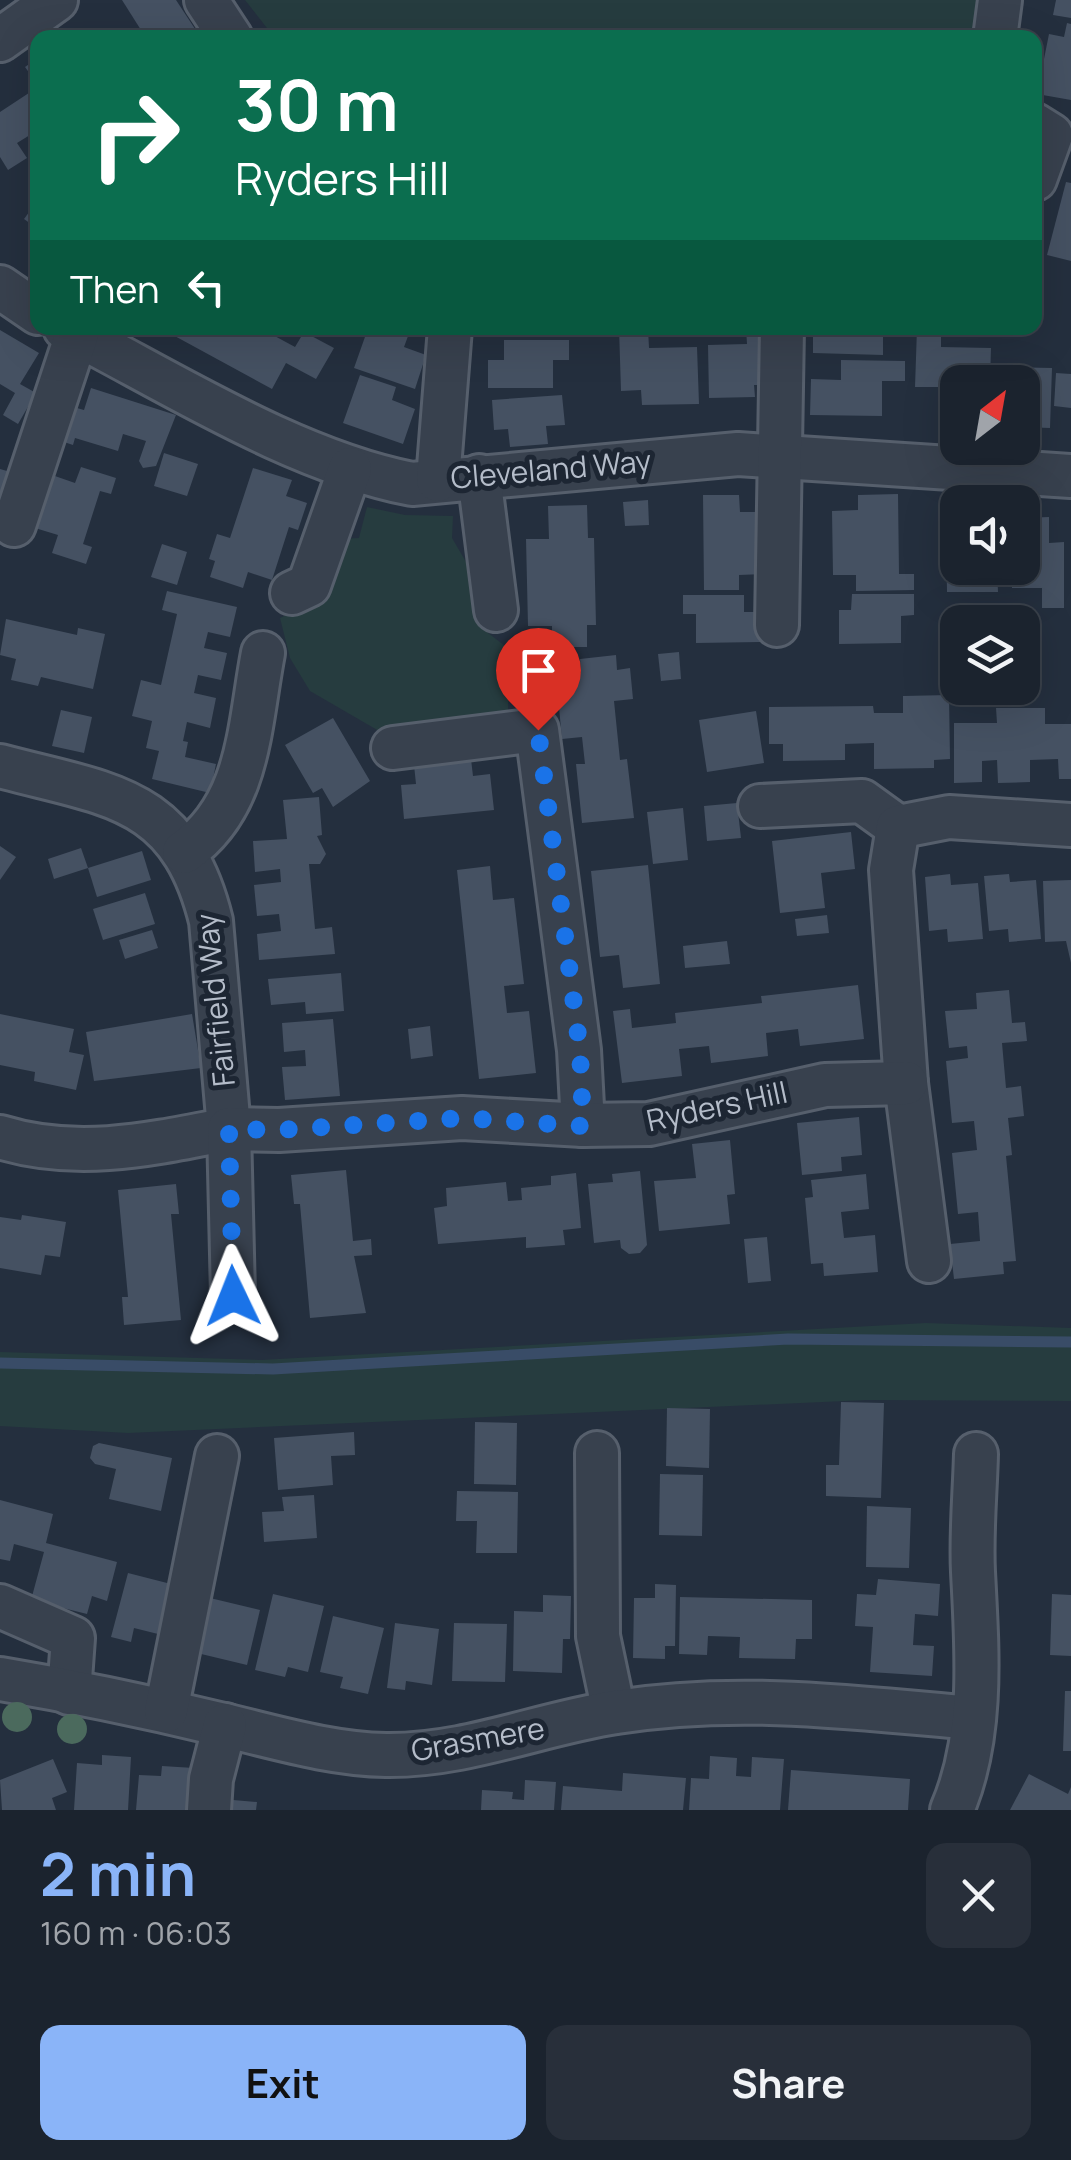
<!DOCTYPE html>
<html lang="en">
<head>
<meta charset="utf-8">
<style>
	:root { --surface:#1b232e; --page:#282f3a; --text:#f1f3f6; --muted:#a0a4aa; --line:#39404a; --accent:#8ab4f8 }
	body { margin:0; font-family:Manrope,sans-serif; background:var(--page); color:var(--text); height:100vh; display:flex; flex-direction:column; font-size:38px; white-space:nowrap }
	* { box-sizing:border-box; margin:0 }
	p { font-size:32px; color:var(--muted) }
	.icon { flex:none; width:55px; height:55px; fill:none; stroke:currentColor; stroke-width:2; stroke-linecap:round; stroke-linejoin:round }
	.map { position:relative; height:1810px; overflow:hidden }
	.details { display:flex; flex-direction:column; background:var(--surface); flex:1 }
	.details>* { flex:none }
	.top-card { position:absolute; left:30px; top:30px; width:1012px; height:305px; border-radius:20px; box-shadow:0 10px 40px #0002,0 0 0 2px var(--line); background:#0b6e4f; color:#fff; overflow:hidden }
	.needle { width:65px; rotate:31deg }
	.tools { position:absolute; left:940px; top:365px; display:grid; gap:20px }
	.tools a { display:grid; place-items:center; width:100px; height:100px; border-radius:20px; background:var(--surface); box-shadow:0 10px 40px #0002,0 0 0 2px var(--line); font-size:50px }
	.pin { position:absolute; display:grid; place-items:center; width:85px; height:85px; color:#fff; margin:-102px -42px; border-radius:50% 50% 50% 0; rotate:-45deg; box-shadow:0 0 10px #0007 }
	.pin .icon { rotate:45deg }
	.me { position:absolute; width:110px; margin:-55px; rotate:358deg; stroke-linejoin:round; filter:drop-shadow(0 0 8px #0008) }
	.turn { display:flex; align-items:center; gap:35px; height:210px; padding:0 40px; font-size:45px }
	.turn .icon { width:130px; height:130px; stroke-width:2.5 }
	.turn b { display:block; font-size:70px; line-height:85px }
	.then { display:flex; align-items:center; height:95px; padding:0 40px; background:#0003; gap:20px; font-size:38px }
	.round { display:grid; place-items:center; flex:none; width:105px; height:105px; border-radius:20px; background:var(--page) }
	.head { display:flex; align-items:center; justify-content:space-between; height:170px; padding:0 40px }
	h1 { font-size:60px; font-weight:700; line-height:75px; color:var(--accent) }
	.action { display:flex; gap:20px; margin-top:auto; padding:20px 40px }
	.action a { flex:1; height:115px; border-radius:20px; background:var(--accent); color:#111; font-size:40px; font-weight:700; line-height:115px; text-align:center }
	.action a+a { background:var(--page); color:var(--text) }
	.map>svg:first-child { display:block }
	.green { fill:#263c3f }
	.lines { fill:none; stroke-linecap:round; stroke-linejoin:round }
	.stream { stroke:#394c67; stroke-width:11 }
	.building { fill:#455162 }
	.minor-casing { stroke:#565f6c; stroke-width:48 }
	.minor { stroke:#38414e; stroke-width:42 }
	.tree { fill:#4b6a5d }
	.route { stroke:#1a73e8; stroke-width:18; stroke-dasharray:0 32.4 }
	.labels { text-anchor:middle; stroke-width:10; stroke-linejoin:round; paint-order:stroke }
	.street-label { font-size:30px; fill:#b4bcc9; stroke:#1d2633 }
</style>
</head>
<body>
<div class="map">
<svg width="1071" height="1810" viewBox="0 0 1071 1810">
	<rect width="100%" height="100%" fill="#242f3e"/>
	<g class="green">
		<path d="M 245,0 L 983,0 L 971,38 L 274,37 Z"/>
		<path d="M 367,507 L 405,515 L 453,516 L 452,538 L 483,591 L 488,633 L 509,649 L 508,715 L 379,731 L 310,691 L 290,658 L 280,618 L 320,600 L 339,539 L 359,538 Z"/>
		<path d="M 926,1323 L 1071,1328 L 1071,1401 L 867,1400 L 128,1433 L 0,1426 L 0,1352 L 261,1360 Z"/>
	</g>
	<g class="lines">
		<path class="stream" d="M 0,1363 L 273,1369 L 788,1339 L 1071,1342"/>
	</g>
	<g class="building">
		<path d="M 122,0 L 176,0 L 201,38 L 146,38 Z"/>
		<path d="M 1056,0 L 1071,0 L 1071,18 L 1053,15 Z"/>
		<path d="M 1067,23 L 1071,24 L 1071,100 L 1037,94 L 1049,34 L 1064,37 Z"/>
		<path d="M 38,58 L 38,85 L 25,67 Z"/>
		<path d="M 38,87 L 38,130 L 17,143 L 27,158 L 8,170 L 0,157 L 0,112 Z"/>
		<path d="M 1066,182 L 1071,183 L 1071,261 L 1047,255 Z"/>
		<path d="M 38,200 L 38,229 L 24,219 Z"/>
		<path d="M 160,328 L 260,328 L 295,347 L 304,332 L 334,348 L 316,379 L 286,363 L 272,389 Z"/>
		<path d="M 349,328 L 411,328 L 404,347 L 426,355 L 415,389 L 354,368 L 366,334 Z"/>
		<path d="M 619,328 L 648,328 L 649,348 L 697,347 L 699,404 L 642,405 L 641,390 L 621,391 Z"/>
		<path d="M 746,328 L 769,328 L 770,385 L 754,385 L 755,397 L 709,398 L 708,345 L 747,344 Z"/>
		<path d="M 813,328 L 883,328 L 883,355 L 813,353 Z"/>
		<path d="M 917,328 L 941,328 L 941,347 L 991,348 L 990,382 L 958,382 L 958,401 L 940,400 L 940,387 L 915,387 Z"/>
		<path d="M 0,330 L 39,353 L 20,384 L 36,393 L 18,424 L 3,415 L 15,393 L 0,384 Z"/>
		<path d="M 504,340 L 569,340 L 569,360 L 553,360 L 553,388 L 488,388 L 488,360 L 504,360 Z"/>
		<path d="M 841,360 L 905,361 L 905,381 L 882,381 L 882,416 L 810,415 L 811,379 L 841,380 Z"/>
		<path d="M 995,367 L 1052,368 L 1050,428 L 1022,427 L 1022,382 L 995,382 Z"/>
		<path d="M 1056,373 L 1071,374 L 1071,408 L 1054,406 Z"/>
		<path d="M 360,375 L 396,387 L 392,400 L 415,409 L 403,444 L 343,423 Z"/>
		<path d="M 91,388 L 176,415 L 156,466 L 143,468 L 139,461 L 146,441 L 123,434 L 118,451 L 75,438 L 73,445 L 55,439 L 66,405 L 84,410 Z"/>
		<path d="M 562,395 L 565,425 L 546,426 L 548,444 L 510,447 L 508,429 L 494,430 L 492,400 Z"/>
		<path d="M 164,453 L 198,464 L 187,496 L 154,486 Z"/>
		<path d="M 81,467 L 116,478 L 111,494 L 100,491 L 83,544 L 92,547 L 86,564 L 52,553 L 58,535 L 35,528 L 52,475 L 75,483 Z"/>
		<path d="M 253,468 L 292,480 L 286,496 L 307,503 L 298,530 L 289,527 L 272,580 L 248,572 L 243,588 L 210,577 L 215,561 L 209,559 L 217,534 L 230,538 Z"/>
		<path d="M 0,469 L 14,473 L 0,515 Z"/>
		<path d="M 898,494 L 899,574 L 914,574 L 914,590 L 856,591 L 856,575 L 833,575 L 832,511 L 858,510 L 858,495 Z"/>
		<path d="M 703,495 L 739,495 L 740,512 L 765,512 L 766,574 L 739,575 L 739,590 L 704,590 Z"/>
		<path d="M 648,500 L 649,525 L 625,526 L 623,502 Z"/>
		<path d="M 587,505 L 588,538 L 594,538 L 596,625 L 587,625 L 587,647 L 552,647 L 552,626 L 528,626 L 526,539 L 549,539 L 548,506 Z"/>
		<path d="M 1049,517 L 1049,543 L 1064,542 L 1064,608 L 1042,608 L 1042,588 L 1012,588 L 1012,568 L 1022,568 L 1022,518 Z"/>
		<path d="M 946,526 L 958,526 L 958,568 L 997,568 L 998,592 L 947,592 Z"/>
		<path d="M 162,544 L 187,552 L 177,585 L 151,577 Z"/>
		<path d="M 167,591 L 237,607 L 230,637 L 208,632 L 204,648 L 227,653 L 221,680 L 198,675 L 194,693 L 216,698 L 210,728 L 187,722 L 183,741 L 188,742 L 185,757 L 216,764 L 210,793 L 152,779 L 159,751 L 146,748 L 152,721 L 132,716 L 141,680 L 161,685 L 177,614 L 162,610 Z"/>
		<path d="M 852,594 L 914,594 L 914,615 L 901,616 L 901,643 L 839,644 L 839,610 L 851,610 Z"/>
		<path d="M 683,595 L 744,595 L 744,612 L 760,612 L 760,642 L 696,643 L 696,614 L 683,614 Z"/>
		<path d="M 6,619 L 77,635 L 78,628 L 105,634 L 93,689 L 41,677 L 38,686 L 11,680 L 16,659 L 0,655 Z"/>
		<path d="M 679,652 L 681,679 L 661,681 L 658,654 Z"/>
		<path d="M 616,655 L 617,670 L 630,668 L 633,699 L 614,701 L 620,760 L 627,759 L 634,818 L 582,823 L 576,764 L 585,764 L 582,737 L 562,739 L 556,676 L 581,673 L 580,659 Z"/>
		<path d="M 949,695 L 950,759 L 934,760 L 934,768 L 874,769 L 874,743 L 845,744 L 845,760 L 783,761 L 783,744 L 769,744 L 769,707 L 873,706 L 874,713 L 903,713 L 903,696 Z"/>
		<path d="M 996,708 L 1045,708 L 1045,724 L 1071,724 L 1071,779 L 1059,779 L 1058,759 L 1030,760 L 1030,782 L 998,783 L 997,760 L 982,761 L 982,782 L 954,783 L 954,723 L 997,723 Z"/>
		<path d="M 61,710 L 92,717 L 84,753 L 52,746 Z"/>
		<path d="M 756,711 L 764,763 L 707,772 L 699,720 Z"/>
		<path d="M 333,718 L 370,781 L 333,807 L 322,788 L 313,793 L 285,745 Z"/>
		<path d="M 471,759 L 473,776 L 490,774 L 494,810 L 404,819 L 401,785 L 416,784 L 414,765 Z"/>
		<path d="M 319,797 L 322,835 L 317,836 L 326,854 L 320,864 L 309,864 L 315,929 L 332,927 L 335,954 L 259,960 L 257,934 L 281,931 L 279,914 L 257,916 L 254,885 L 281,882 L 280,869 L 255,872 L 253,841 L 287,839 L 283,800 Z"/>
		<path d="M 737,803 L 741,838 L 707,841 L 704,806 Z"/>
		<path d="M 683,808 L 688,860 L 653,864 L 647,812 Z"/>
		<path d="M 851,832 L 855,869 L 821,873 L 825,908 L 780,913 L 772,841 Z"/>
		<path d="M 0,846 L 16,857 L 0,880 Z"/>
		<path d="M 81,848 L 88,868 L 54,879 L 48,859 Z"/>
		<path d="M 142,851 L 151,880 L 97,897 L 88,868 Z"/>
		<path d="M 648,865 L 660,984 L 623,988 L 619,955 L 600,957 L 591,871 Z"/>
		<path d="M 490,866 L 493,900 L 514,898 L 524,984 L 504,986 L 507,1013 L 529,1011 L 536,1073 L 479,1079 L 457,870 Z"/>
		<path d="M 950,874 L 951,885 L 978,883 L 983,939 L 948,942 L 947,929 L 929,931 L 925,877 Z"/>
		<path d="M 1009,874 L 1010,882 L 1036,880 L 1041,939 L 1009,942 L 1008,929 L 989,931 L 984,876 Z"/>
		<path d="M 1071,880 L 1071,963 L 1066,941 L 1045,942 L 1043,881 Z"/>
		<path d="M 145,893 L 155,924 L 103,940 L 93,909 Z"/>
		<path d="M 827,915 L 829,933 L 797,936 L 795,919 Z"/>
		<path d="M 152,930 L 158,948 L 125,959 L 119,940 Z"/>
		<path d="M 727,941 L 730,964 L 685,968 L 683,946 Z"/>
		<path d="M 341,973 L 344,1011 L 306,1014 L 305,1002 L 271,1005 L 268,979 Z"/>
		<path d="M 858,985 L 864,1039 L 800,1046 L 798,1029 L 766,1033 L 768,1056 L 711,1063 L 709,1046 L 679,1049 L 682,1076 L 622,1083 L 613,1011 L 630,1009 L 632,1028 L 676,1023 L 675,1013 L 762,1003 L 761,996 Z"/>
		<path d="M 1009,990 L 1012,1023 L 1025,1022 L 1027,1041 L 1002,1043 L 1006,1088 L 1021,1086 L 1024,1116 L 1008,1118 L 1012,1155 L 1006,1156 L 1016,1261 L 1003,1262 L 1004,1274 L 954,1279 L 950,1244 L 980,1241 L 978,1212 L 958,1214 L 952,1153 L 977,1150 L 974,1121 L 952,1123 L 946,1061 L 968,1058 L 967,1046 L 949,1048 L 945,1011 L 977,1009 L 976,993 Z"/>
		<path d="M 0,1014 L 74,1029 L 69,1052 L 84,1055 L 76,1090 L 34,1081 L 35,1072 L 0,1065 Z"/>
		<path d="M 192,1014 L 201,1068 L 94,1081 L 86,1032 Z"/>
		<path d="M 333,1019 L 340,1096 L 285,1100 L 282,1067 L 306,1066 L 305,1050 L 284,1052 L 282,1023 Z"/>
		<path d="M 430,1026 L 433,1056 L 411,1059 L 408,1029 Z"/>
		<path d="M 859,1117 L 862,1155 L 841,1157 L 842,1171 L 802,1175 L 797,1123 Z"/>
		<path d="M 730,1140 L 735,1194 L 727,1195 L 730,1224 L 659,1231 L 654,1181 L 696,1178 L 692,1144 Z"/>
		<path d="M 346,1170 L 353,1241 L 371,1239 L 372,1255 L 354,1256 L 366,1313 L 310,1318 L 300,1204 L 294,1204 L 291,1175 Z"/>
		<path d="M 640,1171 L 647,1245 L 640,1253 L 629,1254 L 621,1248 L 620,1240 L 594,1243 L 588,1184 L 613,1182 L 612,1174 Z"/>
		<path d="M 576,1173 L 581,1228 L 563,1230 L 565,1245 L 526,1248 L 526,1237 L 438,1244 L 434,1208 L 447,1206 L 446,1188 L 506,1182 L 508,1201 L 522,1200 L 521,1188 L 551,1185 L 551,1176 Z"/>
		<path d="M 866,1174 L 869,1209 L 841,1212 L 844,1238 L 875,1235 L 878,1272 L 824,1276 L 823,1263 L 811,1264 L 805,1198 L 813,1197 L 811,1180 Z"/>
		<path d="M 176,1184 L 179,1214 L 171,1214 L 181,1320 L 124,1325 L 122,1297 L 128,1297 L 118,1190 Z"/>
		<path d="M 22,1215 L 66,1222 L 60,1257 L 45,1255 L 41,1275 L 0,1268 L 0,1217 L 21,1220 Z"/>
		<path d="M 767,1237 L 771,1281 L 748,1283 L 744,1239 Z"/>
		<path d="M 841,1402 L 884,1403 L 881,1498 L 826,1496 L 826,1465 L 839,1465 Z"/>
		<path d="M 667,1408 L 710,1409 L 709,1468 L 666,1466 Z"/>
		<path d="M 475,1422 L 517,1423 L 516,1485 L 474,1484 Z"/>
		<path d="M 354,1432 L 355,1455 L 331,1456 L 333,1485 L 278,1490 L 274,1438 Z"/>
		<path d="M 99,1443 L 172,1458 L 161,1511 L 109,1499 L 116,1469 L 95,1464 L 90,1458 L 93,1446 Z"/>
		<path d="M 660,1474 L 703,1475 L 702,1536 L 659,1535 Z"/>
		<path d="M 457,1491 L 518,1492 L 517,1553 L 476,1553 L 477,1521 L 456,1521 Z"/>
		<path d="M 314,1495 L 317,1538 L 264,1542 L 262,1512 L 284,1511 L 282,1497 Z"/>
		<path d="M 0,1500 L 53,1514 L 46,1543 L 117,1562 L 107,1601 L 92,1596 L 87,1614 L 31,1600 L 44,1552 L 14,1544 L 10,1561 L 0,1559 Z"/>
		<path d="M 867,1506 L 911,1508 L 909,1568 L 866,1567 Z"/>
		<path d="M 128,1573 L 171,1584 L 158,1634 L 134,1628 L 131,1642 L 111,1637 Z"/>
		<path d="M 878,1579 L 940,1584 L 938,1616 L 915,1614 L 913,1645 L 934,1646 L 932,1676 L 870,1672 L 873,1627 L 855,1626 L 857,1594 L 876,1595 Z"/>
		<path d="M 655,1584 L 676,1585 L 675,1646 L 665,1646 L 665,1659 L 633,1658 L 634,1598 L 655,1598 Z"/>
		<path d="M 273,1594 L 324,1606 L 308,1672 L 288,1667 L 285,1677 L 255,1670 Z"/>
		<path d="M 1052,1594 L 1071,1595 L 1071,1656 L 1050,1655 Z"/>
		<path d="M 543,1595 L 571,1596 L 570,1639 L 563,1639 L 562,1673 L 513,1671 L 514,1611 L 543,1612 Z"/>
		<path d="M 680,1597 L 812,1600 L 812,1639 L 796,1639 L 795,1659 L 739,1658 L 740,1637 L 708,1636 L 707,1655 L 679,1654 Z"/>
		<path d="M 210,1598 L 260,1610 L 247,1665 L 197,1653 Z"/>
		<path d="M 333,1616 L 384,1628 L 368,1694 L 340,1688 L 343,1677 L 320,1672 Z"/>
		<path d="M 395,1623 L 439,1629 L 432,1685 L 406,1681 L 405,1690 L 387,1688 Z"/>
		<path d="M 454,1623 L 507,1624 L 505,1682 L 452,1681 Z"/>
		<path d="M 1065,1691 L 1071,1691 L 1071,1751 L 1063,1751 Z"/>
		<path d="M 102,1755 L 131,1757 L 128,1810 L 74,1810 L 77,1763 L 102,1765 Z"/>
		<path d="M 710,1756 L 737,1758 L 736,1776 L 751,1777 L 752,1757 L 784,1759 L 780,1810 L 689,1810 L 691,1778 L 709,1779 Z"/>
		<path d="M 53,1759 L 67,1792 L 52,1798 L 56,1810 L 2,1810 L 0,1780 Z"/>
		<path d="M 162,1766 L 194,1768 L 191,1810 L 136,1810 L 139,1775 L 161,1776 Z"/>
		<path d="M 791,1770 L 910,1779 L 908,1810 L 788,1810 Z"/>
		<path d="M 623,1773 L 686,1778 L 683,1810 L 561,1810 L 563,1786 L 622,1791 Z"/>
		<path d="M 1029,1774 L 1068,1794 L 1071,1787 L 1071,1810 L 1010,1810 Z"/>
		<path d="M 525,1780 L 556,1782 L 554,1810 L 481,1810 L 482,1790 L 513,1792 L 512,1799 L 524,1800 Z"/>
		<path d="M 233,1800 L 257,1802 L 256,1810 L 232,1810 Z"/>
	</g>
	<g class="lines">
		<defs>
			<g id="minor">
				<path d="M 206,0 L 231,38"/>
				<path d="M 995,38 L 1000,0"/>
				<path d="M 0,40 L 56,0"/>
				<path d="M 1035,125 L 1051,135 L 1035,179"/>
				<path d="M 0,287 L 38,313"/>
				<path d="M 65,328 C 172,383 294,461 412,484 L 738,454 L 1071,476"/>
				<path d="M 479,476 L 496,610"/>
				<path d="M 438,480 L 450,328"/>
				<path d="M 14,525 L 77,334"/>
				<path d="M 292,593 L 309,585 L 350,469"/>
				<path d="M 777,625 L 782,328"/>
				<path d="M 393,748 L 537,730 L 579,1050 L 583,1125"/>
				<path d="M 0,766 C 108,795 180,795 211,921 L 229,1129 C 152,1144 77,1161 0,1137"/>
				<path d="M 760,806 L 862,801 L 898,827"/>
				<path d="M 184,852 C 250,806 249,726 263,653"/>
				<path d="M 929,1261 L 906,1083 L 891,870 L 898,827 L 949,817 L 1071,825"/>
				<path d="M 233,1295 L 229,1129 L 279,1130 L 462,1118 L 583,1125 L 649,1124 L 825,1085 L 906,1083"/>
				<path d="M 597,1453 L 598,1636 L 614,1712"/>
				<path d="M 0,1606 L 73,1638 L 69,1693"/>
				<path d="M 0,1679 C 72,1691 144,1706 215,1723 C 272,1736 328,1754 386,1755 C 467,1756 538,1724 616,1712 C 736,1693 852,1707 972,1718"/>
				<path d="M 166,1711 L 217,1456"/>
				<path d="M 209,1810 L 211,1779 L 225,1725"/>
				<path d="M 952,1810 C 984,1736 977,1650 973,1572 C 971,1533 975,1493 976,1454"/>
			</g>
		</defs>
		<use href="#minor" class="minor-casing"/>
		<use href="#minor" class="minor"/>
	</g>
	<g class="tree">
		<circle cx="17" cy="1717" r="15"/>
		<circle cx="72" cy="1729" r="15"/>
	</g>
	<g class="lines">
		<path class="route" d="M 233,1296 L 229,1129 L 279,1130 L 462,1118 L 583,1126 L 580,1050 L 538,730"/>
	</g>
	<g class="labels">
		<g class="street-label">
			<text transform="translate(551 470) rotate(-5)" y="10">Cleveland Way</text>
			<text transform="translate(216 1000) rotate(-96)" y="10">Fairfield Way</text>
			<text transform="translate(717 1107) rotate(-12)" y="10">Ryders Hill</text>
			<text transform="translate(478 1740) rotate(-10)" y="10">Grasmere</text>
		</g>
	</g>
</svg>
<div class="tools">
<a><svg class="needle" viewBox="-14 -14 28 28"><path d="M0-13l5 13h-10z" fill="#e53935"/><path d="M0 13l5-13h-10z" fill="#a0a4aa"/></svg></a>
<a><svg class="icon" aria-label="sound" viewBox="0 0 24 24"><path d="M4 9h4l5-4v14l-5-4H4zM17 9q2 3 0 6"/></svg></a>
<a><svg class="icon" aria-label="layers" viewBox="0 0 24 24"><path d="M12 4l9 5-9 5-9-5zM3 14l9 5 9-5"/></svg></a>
</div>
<div class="pin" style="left:538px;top:730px;background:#d93025"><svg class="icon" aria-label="arrive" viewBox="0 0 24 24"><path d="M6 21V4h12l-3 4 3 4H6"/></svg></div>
<svg class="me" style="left:233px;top:1296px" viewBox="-20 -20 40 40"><path d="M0-17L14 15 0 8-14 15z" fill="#1a73e8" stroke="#fff" stroke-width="4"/></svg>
<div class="top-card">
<div class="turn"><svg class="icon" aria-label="right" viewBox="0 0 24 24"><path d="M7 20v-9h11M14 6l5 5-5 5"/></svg><div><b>30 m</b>Ryders Hill</div></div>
<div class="then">Then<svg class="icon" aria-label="left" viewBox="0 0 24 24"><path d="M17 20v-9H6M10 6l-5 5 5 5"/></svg></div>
</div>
</div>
<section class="details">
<div class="head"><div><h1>2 min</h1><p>160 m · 06:03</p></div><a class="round"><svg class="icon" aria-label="close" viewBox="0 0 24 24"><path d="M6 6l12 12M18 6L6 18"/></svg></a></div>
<div class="action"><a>Exit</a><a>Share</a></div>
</section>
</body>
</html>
